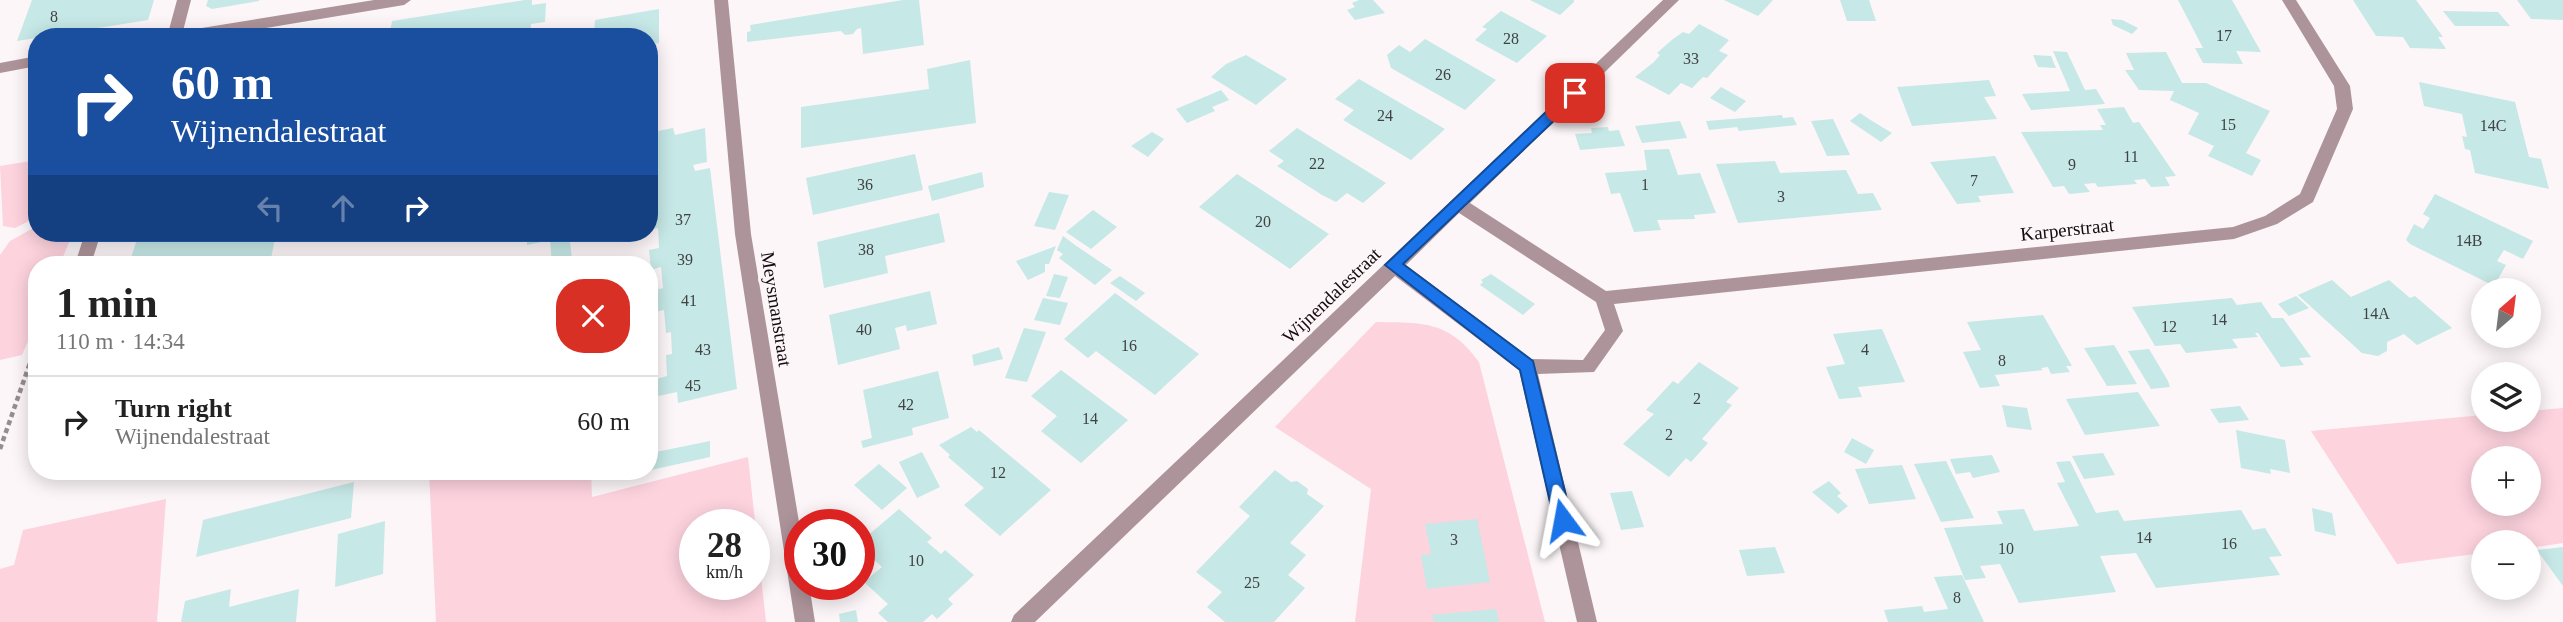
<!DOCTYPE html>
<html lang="en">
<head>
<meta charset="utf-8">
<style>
	:root { --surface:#fff; --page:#f2f2f2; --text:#222; --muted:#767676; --line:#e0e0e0 }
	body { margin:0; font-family:Georgia,serif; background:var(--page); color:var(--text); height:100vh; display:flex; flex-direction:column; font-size:26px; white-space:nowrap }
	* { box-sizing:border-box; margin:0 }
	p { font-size:23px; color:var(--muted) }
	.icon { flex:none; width:38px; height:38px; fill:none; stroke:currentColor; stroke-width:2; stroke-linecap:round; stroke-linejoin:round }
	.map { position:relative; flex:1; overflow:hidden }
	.details { position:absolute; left:28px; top:256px; width:630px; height:224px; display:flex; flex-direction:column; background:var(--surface); border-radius:28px; box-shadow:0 4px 18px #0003 }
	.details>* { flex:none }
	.guide { position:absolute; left:28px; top:28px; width:630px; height:214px; border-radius:28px; box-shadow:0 4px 18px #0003; background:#1a4fa0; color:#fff; overflow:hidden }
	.needle { width:46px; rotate:28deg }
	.buttons { position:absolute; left:2471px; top:278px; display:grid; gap:14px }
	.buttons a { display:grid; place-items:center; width:70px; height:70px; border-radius:50%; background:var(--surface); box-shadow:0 4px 18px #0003; font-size:35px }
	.speed { position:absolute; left:679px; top:509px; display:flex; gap:14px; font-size:35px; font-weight:700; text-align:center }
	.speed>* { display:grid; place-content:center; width:91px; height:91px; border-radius:50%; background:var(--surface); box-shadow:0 4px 18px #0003; line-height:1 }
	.speed small { font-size:18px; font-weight:400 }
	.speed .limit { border:10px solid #d22; background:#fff; color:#111 }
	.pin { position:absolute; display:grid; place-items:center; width:60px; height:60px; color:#fff; margin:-30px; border-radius:14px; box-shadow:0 4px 10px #0006 }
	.me { position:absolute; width:77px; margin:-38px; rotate:347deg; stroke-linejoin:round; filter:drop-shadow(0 0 5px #0008) }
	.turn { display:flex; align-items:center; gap:24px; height:147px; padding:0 28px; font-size:32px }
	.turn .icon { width:91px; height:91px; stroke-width:2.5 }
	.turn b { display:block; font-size:49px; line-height:60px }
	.lanes { display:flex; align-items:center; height:66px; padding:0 28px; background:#0003; justify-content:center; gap:35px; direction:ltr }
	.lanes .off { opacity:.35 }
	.round { display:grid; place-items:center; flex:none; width:74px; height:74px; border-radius:28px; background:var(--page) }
	.summary { display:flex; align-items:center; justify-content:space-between; height:119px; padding:0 28px }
	h1 { font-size:42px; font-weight:700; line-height:52px }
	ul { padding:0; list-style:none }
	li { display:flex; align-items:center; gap:21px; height:91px; padding:0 28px; border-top:2px solid var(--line) }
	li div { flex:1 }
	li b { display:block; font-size:26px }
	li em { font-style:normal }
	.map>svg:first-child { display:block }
	.green { fill:#fdd3de; fill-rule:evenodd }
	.building { fill:#c6e8e6 }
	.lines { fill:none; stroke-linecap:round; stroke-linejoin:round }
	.path { stroke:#958d90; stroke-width:4.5; stroke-dasharray:5 3.5; stroke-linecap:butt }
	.lane { fill:#ad949a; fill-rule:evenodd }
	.street { fill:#ad949a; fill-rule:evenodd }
	.route { fill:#1a73e8; stroke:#114b97; stroke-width:2 }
	.labels { text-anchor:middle; stroke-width:6; stroke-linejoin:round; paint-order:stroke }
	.number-label { font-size:16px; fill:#414244 }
	.street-label { font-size:19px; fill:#150b0e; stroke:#fcf6f8 }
</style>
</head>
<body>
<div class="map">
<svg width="2563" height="622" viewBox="0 0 2563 622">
	<rect width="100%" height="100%" fill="#fcf6f8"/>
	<g class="green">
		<path d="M 37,160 L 37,217 L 15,228 L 3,226 L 0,166 Z"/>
		<path d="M 37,226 L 37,233 L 73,233 L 60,264 L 37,264 L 37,320 L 22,355 L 0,360 L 0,255 L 10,241 Z"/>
		<path d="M 1376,322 C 1422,323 1449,320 1479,362 L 1545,622 L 1355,622 L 1371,489 L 1275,427 Z"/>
		<path d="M 2563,408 L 2563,543 L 2529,548 L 2529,542 L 2483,542 L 2483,553 L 2397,564 L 2311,431 L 2483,415 L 2483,420 L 2529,420 L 2529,411 ZM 2529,458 L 2529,504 L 2483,504 L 2483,458 Z"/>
		<path d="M 748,457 L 766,622 L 436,622 L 429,471 L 591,471 L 592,497 ZM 754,525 L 754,584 L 695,584 L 695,525 Z"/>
		<path d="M 166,499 L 157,622 L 0,622 L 0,569 L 14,565 L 23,530 Z"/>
	</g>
	<g class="building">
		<path d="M 32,0 L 154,0 L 148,20 L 17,41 Z"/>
		<path d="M 208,0 L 259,0 L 259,1 L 212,9 L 206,6 Z"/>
		<path d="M 525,0 L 532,0 L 532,5 L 546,3 L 545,22 L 531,24 L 531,32 L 500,37 L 389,37 L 392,21 Z"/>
		<path d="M 903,0 L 919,0 L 924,45 L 863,54 L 861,28 L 857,29 L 853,34 L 845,35 L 841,31 L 747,42 L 747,32 L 751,31 L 750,25 Z"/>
		<path d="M 1359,0 L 1373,0 L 1385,13 L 1355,20 L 1347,10 L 1355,7 L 1352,3 Z"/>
		<path d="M 1530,0 L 1574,0 L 1574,2 L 1560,15 Z"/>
		<path d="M 1724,0 L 1773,0 L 1758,16 Z"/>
		<path d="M 1840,0 L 1869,0 L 1876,21 L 1847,21 Z"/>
		<path d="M 2178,0 L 2232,0 L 2261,52 L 2236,51 L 2243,64 L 2203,63 L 2195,48 L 2203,48 Z"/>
		<path d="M 2353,0 L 2416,0 L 2443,37 L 2438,37 L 2446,49 L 2410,48 L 2403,37 L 2376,36 Z"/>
		<path d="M 2517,0 L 2563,0 L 2563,20 L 2531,19 Z"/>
		<path d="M 659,9 L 659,43 L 649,45 L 649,37 L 582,37 L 594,33 L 595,20 Z"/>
		<path d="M 1501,11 L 1547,36 L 1517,63 L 1475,40 L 1487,29 L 1482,27 Z"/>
		<path d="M 2443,11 L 2498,12 L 2510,26 L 2455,26 Z"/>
		<path d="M 2111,19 L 2122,20 L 2138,28 L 2132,34 L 2113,25 Z"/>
		<path d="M 1699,24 L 1729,40 L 1719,51 L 1728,55 L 1707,78 L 1703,77 L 1692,88 L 1681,83 L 1669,95 L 1635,77 L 1654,62 L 1660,55 L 1657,53 L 1673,39 L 1683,32 L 1689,34 Z"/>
		<path d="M 1425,39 L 1496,80 L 1465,110 L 1391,68 L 1387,55 L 1399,45 L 1410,52 Z"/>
		<path d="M 2053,51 L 2067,52 L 2085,90 L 2096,89 L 2105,104 L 2031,110 L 2022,94 L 2070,91 Z"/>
		<path d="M 2166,52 L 2182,83 L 2206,83 L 2270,111 L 2246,153 L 2261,160 L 2252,176 L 2208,156 L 2214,146 L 2188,134 L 2199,113 L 2170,100 L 2174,91 L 2139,90 L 2125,70 L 2134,70 L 2126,53 Z"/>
		<path d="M 1246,55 L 1287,79 L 1256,105 L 1211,77 L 1226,64 Z"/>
		<path d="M 2033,55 L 2051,56 L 2056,68 L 2038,67 Z"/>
		<path d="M 970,60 L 976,123 L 801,148 L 801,107 L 929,89 L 927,69 Z"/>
		<path d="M 1359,79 L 1445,129 L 1411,160 L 1343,120 L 1354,110 L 1335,99 Z"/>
		<path d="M 1989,80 L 1996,96 L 1984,97 L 1997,119 L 1912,126 L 1897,87 Z"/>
		<path d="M 2419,82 L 2515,102 L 2529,157 L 2541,159 L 2549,189 L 2475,173 L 2470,150 L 2465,149 L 2462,136 L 2467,137 L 2462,114 L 2424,106 Z"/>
		<path d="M 1721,87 L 1746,101 L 1735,112 L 1710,98 Z"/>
		<path d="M 1221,90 L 1229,100 L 1212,107 L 1215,111 L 1187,123 L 1176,109 Z"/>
		<path d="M 2124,107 L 2133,123 L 2139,122 L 2176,176 L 2165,177 L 2170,186 L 2151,187 L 2145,179 L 2134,180 L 2137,184 L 2098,187 L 2095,183 L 2084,184 L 2090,192 L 2069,194 L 2064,186 L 2053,187 L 2021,132 L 2103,130 L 2100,125 L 2106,125 L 2097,109 Z"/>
		<path d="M 1860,113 L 1872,121 L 1892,133 L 1881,142 L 1850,121 Z"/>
		<path d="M 1782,115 L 1783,118 L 1793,117 L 1797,125 L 1739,131 L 1737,127 L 1709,130 L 1706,121 Z"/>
		<path d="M 1833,119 L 1850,155 L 1827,156 L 1811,121 Z"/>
		<path d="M 1680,121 L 1687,138 L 1642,143 L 1635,126 Z"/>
		<path d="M 1608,127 L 1609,131 L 1619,130 L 1625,146 L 1580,150 L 1575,134 L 1592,133 L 1591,128 Z"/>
		<path d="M 673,128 L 675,135 L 705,128 L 707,162 L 693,165 L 695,171 L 710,168 L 737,389 L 678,403 L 677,392 L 649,398 L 649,381 L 667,376 L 666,355 L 672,354 L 671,332 L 666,333 L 664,310 L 654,312 L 652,291 L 663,288 L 661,267 L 651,270 L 649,250 L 659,248 L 658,228 L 649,230 L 649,140 L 654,139 L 653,132 Z"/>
		<path d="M 1297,128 L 1386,183 L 1363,203 L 1347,193 L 1336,202 L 1322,195 L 1277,166 L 1284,161 L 1269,151 Z"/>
		<path d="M 1152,132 L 1164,139 L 1148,157 L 1131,146 Z"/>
		<path d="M 1669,149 L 1678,175 L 1700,173 L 1716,213 L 1694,215 L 1695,219 L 1657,220 L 1661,230 L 1634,232 L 1620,193 L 1611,194 L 1605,173 L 1647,170 L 1644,150 Z"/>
		<path d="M 915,154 L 923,190 L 813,215 L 806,178 Z"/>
		<path d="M 1995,156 L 2014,193 L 1978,196 L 1981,202 L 1957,204 L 1930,162 Z"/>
		<path d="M 1775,161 L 1780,173 L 1846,170 L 1858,194 L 1873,193 L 1882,210 L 1738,223 L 1716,164 Z"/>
		<path d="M 982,172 L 984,187 L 932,201 L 928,186 Z"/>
		<path d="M 1237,174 L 1329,234 L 1290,269 L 1199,207 Z"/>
		<path d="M 1049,192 L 1069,195 L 1055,230 L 1034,226 Z"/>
		<path d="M 2435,194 L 2533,241 L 2523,259 L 2504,250 L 2497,261 L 2506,265 L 2494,286 L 2410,244 L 2406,240 L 2414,224 L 2423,229 L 2430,218 L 2423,214 Z"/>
		<path d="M 1093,210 L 1117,227 L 1091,249 L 1066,232 Z"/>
		<path d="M 939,213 L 945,242 L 885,256 L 888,273 L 824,288 L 817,242 Z"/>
		<path d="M 139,233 L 276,233 L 270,264 L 129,264 Z"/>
		<path d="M 527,233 L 551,233 L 551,236 L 569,233 L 572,259 L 552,264 L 550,240 L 527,245 Z"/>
		<path d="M 1063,236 L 1075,245 L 1112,270 L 1095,285 L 1059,258 L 1063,254 L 1057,250 Z"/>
		<path d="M 1056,246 L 1049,264 L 1045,264 L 1045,272 L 1028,280 L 1016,261 Z"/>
		<path d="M 1054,274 L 1068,277 L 1060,298 L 1046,296 Z"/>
		<path d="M 1491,274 L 1535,304 L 1523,315 L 1480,285 L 1483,282 L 1481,280 Z"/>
		<path d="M 1120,276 L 1145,293 L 1136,301 L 1110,283 Z"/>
		<path d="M 2332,280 L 2351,297 L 2389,280 L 2410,298 L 2415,296 L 2452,328 L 2417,345 L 2404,334 L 2387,342 L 2387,351 L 2378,356 L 2362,353 L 2298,295 Z"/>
		<path d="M 930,291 L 937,324 L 907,331 L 906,325 L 895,328 L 900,349 L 838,365 L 829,315 Z"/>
		<path d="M 1115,293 L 1199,354 L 1155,395 L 1096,351 L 1088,358 L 1064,339 Z"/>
		<path d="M 2296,296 L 2309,308 L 2289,316 L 2278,304 Z"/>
		<path d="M 1043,298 L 1068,303 L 1060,325 L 1034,320 Z"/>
		<path d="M 2232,298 L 2237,305 L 2261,302 L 2272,318 L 2283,318 L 2311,357 L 2299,358 L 2304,365 L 2281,367 L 2258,333 L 2255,333 L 2258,337 L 2232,339 L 2238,348 L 2186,353 L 2180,344 L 2155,346 L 2132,307 Z"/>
		<path d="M 2043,315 L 2072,366 L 2066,366 L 2070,372 L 2051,374 L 2048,367 L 2041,368 L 2043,370 L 1995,375 L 2000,386 L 1980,388 L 1963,352 L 1981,350 L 1967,322 Z"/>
		<path d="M 1024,328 L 1046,332 L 1027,382 L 1005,378 Z"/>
		<path d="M 1882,329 L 1905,382 L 1858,387 L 1862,397 L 1839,399 L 1826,367 L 1845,364 L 1833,334 Z"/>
		<path d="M 2114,345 L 2137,384 L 2107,386 L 2084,348 Z"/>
		<path d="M 999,347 L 1003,359 L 974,366 L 972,355 Z"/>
		<path d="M 2149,349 L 2168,381 L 2170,387 L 2151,389 L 2128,351 Z"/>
		<path d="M 1699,362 L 1739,388 L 1726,402 L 1732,405 L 1702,439 L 1708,443 L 1691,462 L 1686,458 L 1669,477 L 1623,444 L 1654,414 L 1646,410 L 1673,381 L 1678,384 Z"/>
		<path d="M 1061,370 L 1128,420 L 1081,463 L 1041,431 L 1057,416 L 1031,396 Z"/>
		<path d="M 938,371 L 949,418 L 912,428 L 913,435 L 863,448 L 861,441 L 872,438 L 863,390 Z"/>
		<path d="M 2138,392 L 2160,426 L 2085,435 L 2066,399 Z"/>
		<path d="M 2002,405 L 2027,408 L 2032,430 L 2007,427 Z"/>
		<path d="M 2240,406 L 2249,420 L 2219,423 L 2210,409 Z"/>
		<path d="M 971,427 L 977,432 L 979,430 L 1051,490 L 1000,536 L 964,505 L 984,488 L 948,457 L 950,455 L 939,445 Z"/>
		<path d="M 2236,430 L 2285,440 L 2290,473 L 2270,469 L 2271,474 L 2241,468 Z"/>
		<path d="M 1852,438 L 1874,450 L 1866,464 L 1844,452 Z"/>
		<path d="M 710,441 L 710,457 L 651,470 L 651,453 Z"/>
		<path d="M 922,452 L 940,487 L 917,498 L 899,462 Z"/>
		<path d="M 2103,453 L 2115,475 L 2084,479 L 2072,456 Z"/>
		<path d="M 1992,455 L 2000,472 L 1973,478 L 1970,472 L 1956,474 L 1950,459 Z"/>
		<path d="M 1946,461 L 1974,518 L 1941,522 L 1914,464 Z"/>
		<path d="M 2070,461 L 2096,513 L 2118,510 L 2124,521 L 2241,510 L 2253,530 L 2265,528 L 2282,556 L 2269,557 L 2280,575 L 2156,588 L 2136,553 L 2100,556 L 2116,592 L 2019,603 L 2000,564 L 1980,566 L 1986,578 L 1965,580 L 1944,528 L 2003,524 L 1997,511 L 2024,509 L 2034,531 L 2079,526 L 2057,483 L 2065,482 L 2056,462 Z"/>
		<path d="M 879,464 L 907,488 L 882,510 L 854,485 Z"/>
		<path d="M 1902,465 L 1916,499 L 1869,504 L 1855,469 Z"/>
		<path d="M 1275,470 L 1291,482 L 1297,481 L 1308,489 L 1307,494 L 1324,506 L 1290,543 L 1306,555 L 1288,575 L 1305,588 L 1274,622 L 1225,622 L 1207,607 L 1222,592 L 1196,572 L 1250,516 L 1239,507 Z"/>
		<path d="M 1829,481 L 1841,493 L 1837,496 L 1848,506 L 1838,514 L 1812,492 Z"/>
		<path d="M 354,482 L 351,518 L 196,557 L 203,520 Z"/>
		<path d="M 1632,491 L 1644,527 L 1621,530 L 1610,493 Z"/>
		<path d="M 2312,508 L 2332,513 L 2336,536 L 2315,531 Z"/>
		<path d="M 899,509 L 932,538 L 927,542 L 941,554 L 945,550 L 974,575 L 948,599 L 953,604 L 937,619 L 932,614 L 923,622 L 888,622 L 878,613 L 888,604 L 864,582 L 882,567 L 859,546 L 859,543 Z"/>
		<path d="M 1477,519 L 1490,582 L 1427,589 L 1421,555 L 1431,554 L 1425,524 Z"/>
		<path d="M 385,521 L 383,574 L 335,587 L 338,534 Z"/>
		<path d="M 1775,547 L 1785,573 L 1747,576 L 1739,550 Z"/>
		<path d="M 2563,547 L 2563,586 L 2537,550 Z"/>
		<path d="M 1962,575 L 1984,622 L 1888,622 L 1884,610 L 1922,606 L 1924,612 L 1948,609 L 1934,577 Z"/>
		<path d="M 231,589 L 229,607 L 299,589 L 296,622 L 181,622 L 185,601 Z"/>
		<path d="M 1496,609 L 1499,622 L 1434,622 L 1432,615 Z"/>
		<path d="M 856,610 L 858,622 L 840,622 L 839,614 Z"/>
	</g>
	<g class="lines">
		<path class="path" d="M 0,449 L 31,360 L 37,357"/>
		<path class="lane" d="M 85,233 L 101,233 L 91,264 L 75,264 Z"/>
		<g class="street">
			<path d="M 177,0 L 191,0 L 183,31 L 374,0 L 411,0 L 404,5 L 212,37 L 167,37 Z"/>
			<path d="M 714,0 L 728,0 L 751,234 L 800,528 L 800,584 L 809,584 L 815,622 L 795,622 L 735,234 Z"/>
			<path d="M 1663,0 L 1679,0 L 1470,203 L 1606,291 L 2233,227 L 2265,216 L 2300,194 L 2337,109 L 2334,86 L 2282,0 L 2296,0 L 2350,86 L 2353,109 L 2313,202 L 2277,224 L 2234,239 L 1614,304 L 1623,331 L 1594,372 L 1538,374 L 1597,622 L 1577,622 L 1519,370 L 1395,276 L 1035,622 L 1011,622 L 1014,615 ZM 1459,213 L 1596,302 L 1605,330 L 1583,360 L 1531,359 L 1406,265 Z"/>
			<path d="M 37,56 L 37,66 L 0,73 L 0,63 Z"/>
		</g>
	</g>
	<path class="route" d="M 1575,88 L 1582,93 L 1580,96 L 1403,264 L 1533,361 L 1572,520 L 1569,525 L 1563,527 L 1557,525 L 1554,520 L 1520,370 L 1385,265 L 1570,89 Z"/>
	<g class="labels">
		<g class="number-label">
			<text x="54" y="22">8</text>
			<text x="2224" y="41">17</text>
			<text x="1511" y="44">28</text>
			<text x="1691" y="64">33</text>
			<text x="1443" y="80">26</text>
			<text x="1385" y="121">24</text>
			<text x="2228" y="130">15</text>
			<text x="2493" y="131">14C</text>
			<text x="2131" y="162">11</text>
			<text x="1317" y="169">22</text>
			<text x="2072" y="170">9</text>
			<text x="1974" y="186">7</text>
			<text x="865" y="190">36</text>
			<text x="1645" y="190">1</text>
			<text x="1781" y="202">3</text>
			<text x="683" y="225">37</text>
			<text x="1263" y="227">20</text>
			<text x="2469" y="246">14B</text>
			<text x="866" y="255">38</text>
			<text x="685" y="265">39</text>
			<text x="689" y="306">41</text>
			<text x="2376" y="319">14A</text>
			<text x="2219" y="325">14</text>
			<text x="2169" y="332">12</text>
			<text x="864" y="335">40</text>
			<text x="1129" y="351">16</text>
			<text x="703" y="355">43</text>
			<text x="1865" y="355">4</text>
			<text x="2002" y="366">8</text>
			<text x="693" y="391">45</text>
			<text x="1697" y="404">2</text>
			<text x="906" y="410">42</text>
			<text x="1090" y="424">14</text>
			<text x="1669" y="440">2</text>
			<text x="998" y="478">12</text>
			<text x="2144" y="543">14</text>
			<text x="1454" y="545">3</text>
			<text x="2229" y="549">16</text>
			<text x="2006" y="554">10</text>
			<text x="916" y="566">10</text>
			<text x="1252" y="588">25</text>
			<text x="1957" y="603">8</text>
		</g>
		<g class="street-label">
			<text transform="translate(2067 229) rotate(-6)" y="7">Karperstraat</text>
			<text transform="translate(1331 295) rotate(-44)" y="7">Wijnendalestraat</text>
			<text transform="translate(777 309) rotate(81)" y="7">Meysmanstraat</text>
		</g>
	</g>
</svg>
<div class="buttons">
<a><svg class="needle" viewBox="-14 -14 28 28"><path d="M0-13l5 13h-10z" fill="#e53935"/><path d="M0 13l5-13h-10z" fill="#767676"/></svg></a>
<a><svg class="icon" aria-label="layers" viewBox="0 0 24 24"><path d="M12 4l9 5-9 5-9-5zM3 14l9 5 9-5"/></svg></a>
<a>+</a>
<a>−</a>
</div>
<div class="speed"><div>28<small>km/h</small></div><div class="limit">30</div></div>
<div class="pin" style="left:1575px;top:93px;background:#d93025"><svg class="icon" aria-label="arrive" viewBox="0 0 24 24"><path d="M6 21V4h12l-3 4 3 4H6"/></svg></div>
<svg class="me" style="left:1563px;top:520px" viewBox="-20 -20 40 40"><path d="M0-17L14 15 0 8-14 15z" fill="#1a73e8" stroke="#fff" stroke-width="4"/></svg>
<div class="guide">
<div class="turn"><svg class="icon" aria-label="right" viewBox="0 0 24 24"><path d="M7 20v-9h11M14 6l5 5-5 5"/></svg><div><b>60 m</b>Wijnendalestraat</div></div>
<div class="lanes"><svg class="icon off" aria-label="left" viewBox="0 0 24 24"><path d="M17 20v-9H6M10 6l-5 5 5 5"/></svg><svg class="icon off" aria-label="ahead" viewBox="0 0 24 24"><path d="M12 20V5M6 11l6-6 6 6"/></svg><svg class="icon" aria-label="right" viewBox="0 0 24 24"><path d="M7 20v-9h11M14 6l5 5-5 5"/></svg></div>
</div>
<section class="details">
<div class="summary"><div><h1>1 min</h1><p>110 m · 14:34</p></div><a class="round" style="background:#d93025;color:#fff"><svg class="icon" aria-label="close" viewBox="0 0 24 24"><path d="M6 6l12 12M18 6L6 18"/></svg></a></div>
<ul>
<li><svg class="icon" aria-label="right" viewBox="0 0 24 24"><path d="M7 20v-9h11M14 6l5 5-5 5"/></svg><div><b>Turn right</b><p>Wijnendalestraat</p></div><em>60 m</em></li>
</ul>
</section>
</div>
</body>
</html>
